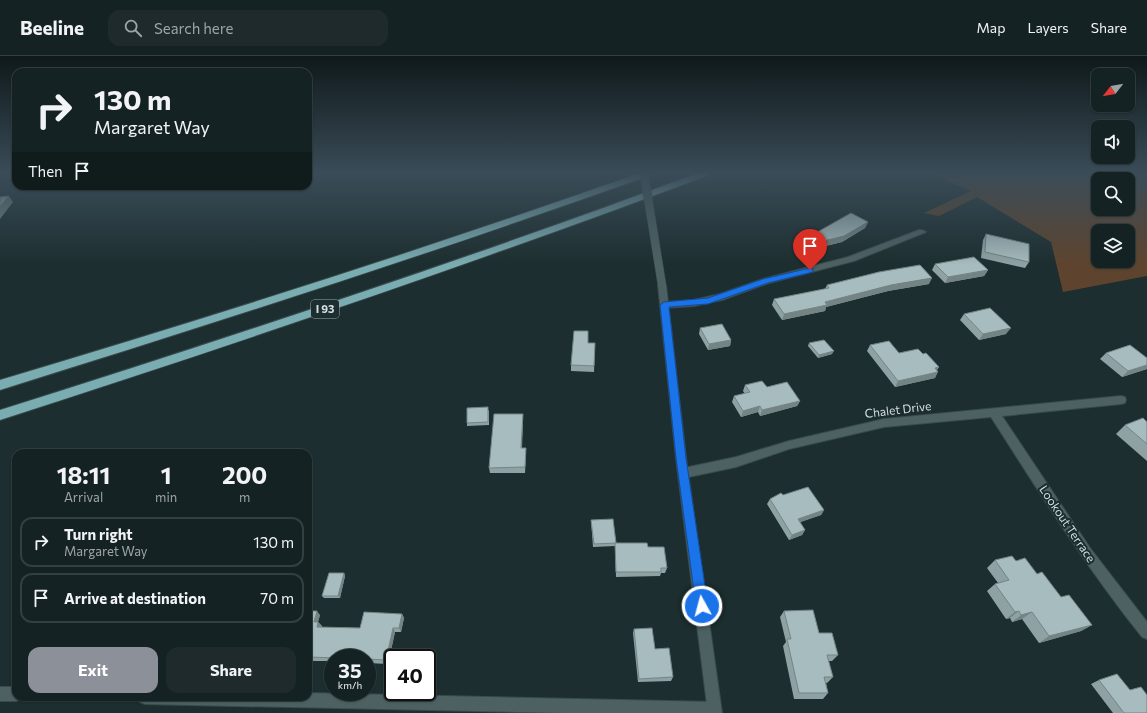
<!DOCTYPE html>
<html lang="en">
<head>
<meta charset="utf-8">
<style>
	:root { --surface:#152223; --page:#1e2a2b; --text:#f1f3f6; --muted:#9da4a6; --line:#343f41; --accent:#8c9099 }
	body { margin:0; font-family:Commissioner,sans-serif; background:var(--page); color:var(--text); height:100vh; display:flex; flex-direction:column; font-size:15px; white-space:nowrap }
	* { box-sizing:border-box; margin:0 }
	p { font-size:13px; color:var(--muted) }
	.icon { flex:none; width:22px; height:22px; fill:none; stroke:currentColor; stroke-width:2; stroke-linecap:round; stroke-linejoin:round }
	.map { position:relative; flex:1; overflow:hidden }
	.details { position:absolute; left:12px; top:393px; width:300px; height:252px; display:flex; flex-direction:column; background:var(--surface); border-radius:12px; box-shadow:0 1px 3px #0004,0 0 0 1px var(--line) }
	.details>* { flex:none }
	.guide { position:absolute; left:12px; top:12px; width:300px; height:122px; border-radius:12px; box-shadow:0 1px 3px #0004,0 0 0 1px var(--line); background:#152223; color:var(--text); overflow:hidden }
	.needle { width:26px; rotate:239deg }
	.fabs { position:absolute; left:1091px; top:12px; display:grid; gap:8px }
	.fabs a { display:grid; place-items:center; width:44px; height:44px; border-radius:8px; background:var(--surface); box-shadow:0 1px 3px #0004,0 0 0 1px var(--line); font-size:20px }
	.speed { position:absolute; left:324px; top:593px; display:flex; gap:8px; font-size:20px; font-weight:700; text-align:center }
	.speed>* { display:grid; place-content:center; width:52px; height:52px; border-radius:50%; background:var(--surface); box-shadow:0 1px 3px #0004,0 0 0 1px var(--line); line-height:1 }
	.speed small { font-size:10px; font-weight:400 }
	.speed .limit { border:2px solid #111; border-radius:6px; background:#fff; color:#111 }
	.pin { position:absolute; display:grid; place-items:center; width:34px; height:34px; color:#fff; margin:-41px -17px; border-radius:50% 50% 50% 0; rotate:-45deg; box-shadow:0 0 4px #0007 }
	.pin .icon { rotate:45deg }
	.me { position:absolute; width:44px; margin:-22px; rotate:353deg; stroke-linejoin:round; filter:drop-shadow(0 0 3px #0008) }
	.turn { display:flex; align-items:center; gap:14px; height:84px; padding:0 16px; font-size:18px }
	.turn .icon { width:52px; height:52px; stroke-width:2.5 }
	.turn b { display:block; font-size:28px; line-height:34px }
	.then { display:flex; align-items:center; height:38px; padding:0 16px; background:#0003; gap:8px; font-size:15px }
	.eta { display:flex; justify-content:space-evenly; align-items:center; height:68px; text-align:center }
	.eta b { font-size:24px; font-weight:700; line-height:28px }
	.primary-button { display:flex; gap:8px; margin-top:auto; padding:8px 16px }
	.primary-button a { flex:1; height:46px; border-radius:12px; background:var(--accent); color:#fff; font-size:16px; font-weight:700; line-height:46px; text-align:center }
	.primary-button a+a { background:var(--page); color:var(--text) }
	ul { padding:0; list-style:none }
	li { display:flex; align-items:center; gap:12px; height:50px; margin:0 8px 6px; padding:0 8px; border:2px solid var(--line); border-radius:12px }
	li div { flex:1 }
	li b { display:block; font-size:15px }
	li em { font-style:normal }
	header { display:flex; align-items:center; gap:24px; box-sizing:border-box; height:56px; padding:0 20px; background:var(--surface); border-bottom:1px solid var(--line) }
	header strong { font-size:19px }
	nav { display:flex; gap:22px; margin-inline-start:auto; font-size:14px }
	.search { width:280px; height:36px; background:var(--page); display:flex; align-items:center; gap:10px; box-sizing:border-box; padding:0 14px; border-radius:12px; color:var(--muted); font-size:15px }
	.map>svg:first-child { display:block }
	.green { fill:#5e442e; fill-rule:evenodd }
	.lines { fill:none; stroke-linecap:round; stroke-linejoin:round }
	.minor-casing { stroke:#394a4b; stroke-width:2 }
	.tertiary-casing { stroke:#394a4b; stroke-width:2 }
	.motorway-casing { stroke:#394a4b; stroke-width:2 }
	.minor { fill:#4d6163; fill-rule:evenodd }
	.tertiary { fill:#4d6163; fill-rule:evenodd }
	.motorway { fill:#7aadb2; fill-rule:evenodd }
	.tertiary-bridge-casing { stroke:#394a4b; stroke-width:9; stroke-linecap:butt }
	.tertiary-bridge { stroke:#4d6163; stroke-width:8 }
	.wall { fill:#8fa2a3 }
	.shaded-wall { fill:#748485 }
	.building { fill:#a6bcbe; stroke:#748485 }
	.route { fill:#1a73e8; stroke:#114b97 }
	.labels { text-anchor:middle; stroke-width:4; stroke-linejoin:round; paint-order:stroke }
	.shield { fill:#1c2e2f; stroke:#9daaab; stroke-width:1 }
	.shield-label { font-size:11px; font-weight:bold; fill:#d4dfe0 }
	.street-label { font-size:12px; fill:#d4dfe0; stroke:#1c2e2f }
</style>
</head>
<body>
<header>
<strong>Beeline</strong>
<div class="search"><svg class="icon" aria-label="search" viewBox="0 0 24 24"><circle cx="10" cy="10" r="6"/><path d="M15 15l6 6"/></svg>Search here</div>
<nav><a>Map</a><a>Layers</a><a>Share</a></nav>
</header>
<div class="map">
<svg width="1147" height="657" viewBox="0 0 1147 657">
	<rect width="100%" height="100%" fill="#1c2e2f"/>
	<path class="green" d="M 931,117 L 1147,117 L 1147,220 L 1063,236 L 1051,186 L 977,141 L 939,160 L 924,157 L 971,135 ZM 1098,123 L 1128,123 L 1128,153 L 1098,153 ZM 1098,175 L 1128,175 L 1128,205 L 1098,205 Z"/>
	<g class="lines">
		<defs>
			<g id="minor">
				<path d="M 919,174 L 922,174 L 926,176 L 854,205 L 769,227 L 722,244 L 694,250 L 664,252 L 660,249 L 664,246 L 694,244 L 720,238 L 763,223 L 848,201 Z"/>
				<path d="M 1121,340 L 1125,341 L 1126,344 L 1125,347 L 1121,348 L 1002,360 L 1090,492 L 1147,566 L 1147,583 L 1142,581 C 1086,511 1039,436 991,361 L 884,371 L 789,393 L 736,411 L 684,422 L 680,420 L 678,417 L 680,414 L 684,412 L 736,401 L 789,385 L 884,363 Z"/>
				<path d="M 0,631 L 16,631 L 16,641 L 22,641 L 21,643 L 16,645 L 0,645 Z"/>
				<path d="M 308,637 L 714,646 L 719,648 L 721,653 L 720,657 L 563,657 L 145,648 L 140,646 L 138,641 L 308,641 Z"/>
			</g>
			<path id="tertiary" d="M 662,226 L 666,229 L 686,402 L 722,657 L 708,657 L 676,402 L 658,229 Z"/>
			<g id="motorway">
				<path d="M 640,117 L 652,117 L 651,119 C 436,196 218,266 0,334 L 0,324 C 215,260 428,192 640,117 Z"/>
				<path d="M 698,117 L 710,117 L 709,119 C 475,207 238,287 0,364 L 0,354 C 234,280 468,203 698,117 Z"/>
			</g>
		</defs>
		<use href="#minor" class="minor-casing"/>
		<use href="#tertiary" class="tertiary-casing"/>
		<use href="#motorway" class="motorway-casing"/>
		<use href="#minor" class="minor"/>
		<use href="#tertiary" class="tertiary"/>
		<use href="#motorway" class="motorway"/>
		<defs>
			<path id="tertiary-bridge" d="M 644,117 L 662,229"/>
		</defs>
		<use href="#tertiary-bridge" class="tertiary-bridge-casing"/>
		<use href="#tertiary-bridge" class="tertiary-bridge"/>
	</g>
	<g class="wall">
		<path d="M 868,166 L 865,172 L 842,186 L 797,197 L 796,193 L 798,187 Z"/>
		<path d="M 986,178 L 1029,206 L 1025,212 L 981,202 L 983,184 Z"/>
		<path d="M 935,208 L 988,214 L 984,220 L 945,227 L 932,214 Z"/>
		<path d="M 929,228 L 888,235 L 826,251 L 825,255 L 782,264 L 772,249 L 774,243 L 825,233 L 827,229 Z"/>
		<path d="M 964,258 L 1006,278 L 979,284 L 960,264 Z"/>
		<path d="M 700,272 L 731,284 L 730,290 L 708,294 L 699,278 Z"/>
		<path d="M 588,287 L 595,287 L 594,316 L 571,315 L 571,309 Z"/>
		<path d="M 809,287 L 832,298 L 818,302 L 808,290 Z"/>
		<path d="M 870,289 L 899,297 L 923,298 L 939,311 L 937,314 L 935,322 L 895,331 L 867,295 Z"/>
		<path d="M 1106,297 L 1147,302 L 1147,313 L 1122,321 L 1100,303 Z"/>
		<path d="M 745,329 L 767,331 L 800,345 L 797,350 L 760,360 L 758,356 L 741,361 L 732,346 L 734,340 L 745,338 L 743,335 Z"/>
		<path d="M 489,354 L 489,369 L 467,370 L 467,367 Z"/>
		<path d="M 523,364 L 522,392 L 526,397 L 525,417 L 490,417 L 489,412 Z"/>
		<path d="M 1147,366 L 1147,405 L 1116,378 L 1125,369 Z"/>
		<path d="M 783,439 L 824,454 L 821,459 L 800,466 L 805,474 L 802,479 L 789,484 L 767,448 L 770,443 Z"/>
		<path d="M 591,464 L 616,487 L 648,491 L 667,512 L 665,517 L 661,517 L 660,520 L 616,521 L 615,490 L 593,491 Z"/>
		<path d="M 995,504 L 1016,505 L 1037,518 L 1061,541 L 1092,569 L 1081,575 L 1039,587 L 1022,563 L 1012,566 L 1010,562 L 1006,563 L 987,535 L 995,528 L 998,527 L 987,512 Z"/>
		<path d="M 344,517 L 345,520 L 340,542 L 324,542 L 322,540 Z"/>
		<path d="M 308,555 L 320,559 L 318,566 L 322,570 L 322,571 L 360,572 L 402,558 L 404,562 L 401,576 L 395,576 L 388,608 L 367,607 L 367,602 L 333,602 L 333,605 L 313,605 L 311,611 L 308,611 Z"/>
		<path d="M 784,555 L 819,577 L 838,599 L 832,605 L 828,605 L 833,621 L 827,627 L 826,627 L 828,637 L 823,643 L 794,643 L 783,590 L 786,586 L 780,561 Z"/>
		<path d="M 634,573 L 655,593 L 673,621 L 671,625 L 638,626 L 633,577 Z"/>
		<path d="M 1099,624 L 1147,657 L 1113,657 L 1091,628 Z"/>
	</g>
	<g class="shaded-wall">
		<path d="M 9,140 L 13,146 L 0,163 L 0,151 Z"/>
		<path d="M 868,166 L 865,172 L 842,186 L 797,197 L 799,191 Z"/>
		<path d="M 988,214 L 984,220 L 945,227 L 948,221 Z"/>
		<path d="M 932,222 L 929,228 L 888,235 L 826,251 L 825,255 L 782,264 L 784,258 L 825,246 L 891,229 Z"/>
		<path d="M 1011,272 L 1006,278 L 979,284 L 983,278 Z"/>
		<path d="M 731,284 L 730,290 L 708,294 L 709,288 Z"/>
		<path d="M 834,295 L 832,298 L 818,302 L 819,299 Z"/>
		<path d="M 1147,309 L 1147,313 L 1122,321 L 1128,315 Z"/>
		<path d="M 939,311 L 935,317 L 938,316 L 935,322 L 895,331 L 898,325 L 935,312 Z"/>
		<path d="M 800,345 L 797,350 L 760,360 L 762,354 Z"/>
		<path d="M 760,350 L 758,356 L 741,361 L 743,355 Z"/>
		<path d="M 523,358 L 523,364 L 521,397 L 521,392 Z"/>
		<path d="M 824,454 L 821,459 L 795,468 L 798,463 Z"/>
		<path d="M 805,474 L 802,479 L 789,484 L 792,479 Z"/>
		<path d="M 344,517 L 345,520 L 340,542 L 338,540 Z"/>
		<path d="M 317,555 L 320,559 L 318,566 L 322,570 L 320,575 L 314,566 Z"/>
		<path d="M 1019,555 L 1010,562 L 1006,563 L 1015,556 Z"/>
		<path d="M 1032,556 L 1022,563 L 1012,566 L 1021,559 Z"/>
		<path d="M 402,558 L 404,562 L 401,576 L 399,572 Z"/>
		<path d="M 1092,569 L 1081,575 L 1039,587 L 1049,580 Z"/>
		<path d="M 393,572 L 395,576 L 388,608 L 386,604 Z"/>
		<path d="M 309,601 L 313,605 L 311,611 L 308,608 Z"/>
	</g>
	<g class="building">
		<path d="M 9,140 L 0,151 L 0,141 Z"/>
		<path d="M 851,157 L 868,166 L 844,180 L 799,191 L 798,187 Z"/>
		<path d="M 986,178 L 1029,188 L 1029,206 L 985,196 Z"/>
		<path d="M 974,201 L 988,214 L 948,221 L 935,208 Z"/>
		<path d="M 920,209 L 932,222 L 891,229 L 825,246 L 827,249 L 784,258 L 774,243 L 829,232 L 827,229 L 879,216 Z"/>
		<path d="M 990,252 L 1011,272 L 983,278 L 964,258 Z"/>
		<path d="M 722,268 L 731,284 L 709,288 L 700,272 Z"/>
		<path d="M 574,275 L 588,275 L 588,287 L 595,287 L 594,310 L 571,309 Z"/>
		<path d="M 824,284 L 834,295 L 819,299 L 809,287 Z"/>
		<path d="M 889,285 L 899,297 L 918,293 L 923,298 L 926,297 L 939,311 L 935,312 L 938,316 L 898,325 L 870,289 Z"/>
		<path d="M 1130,289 L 1147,302 L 1147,309 L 1128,315 L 1106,297 Z"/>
		<path d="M 762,325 L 767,331 L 787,326 L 800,345 L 762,354 L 760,350 L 743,355 L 734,340 L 750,336 L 745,329 Z"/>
		<path d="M 488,351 L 488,366 L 467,367 L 467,352 Z"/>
		<path d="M 494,358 L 523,358 L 521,392 L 526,392 L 525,411 L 489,412 Z"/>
		<path d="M 1143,362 L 1147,366 L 1147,388 L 1125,369 Z"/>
		<path d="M 808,431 L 824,454 L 798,463 L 805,474 L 792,479 L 770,443 L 781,437 L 783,439 Z"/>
		<path d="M 613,463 L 616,487 L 594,488 L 591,464 Z"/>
		<path d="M 615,487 L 647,487 L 648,491 L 664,491 L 667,512 L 661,512 L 661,516 L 616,516 Z"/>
		<path d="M 1012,500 L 1016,505 L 1025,502 L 1037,518 L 1042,516 L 1061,541 L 1069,539 L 1092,569 L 1049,580 L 1032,556 L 1021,559 L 1019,555 L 1015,556 L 995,528 L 1009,524 L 995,504 Z"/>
		<path d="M 329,517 L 344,517 L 338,540 L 322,540 Z"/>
		<path d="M 813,554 L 819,577 L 832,577 L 838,599 L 827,599 L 833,621 L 824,621 L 828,637 L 799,637 L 787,583 L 791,583 L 784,555 Z"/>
		<path d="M 308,555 L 317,555 L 314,566 L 318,566 L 317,571 L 360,572 L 364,556 L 402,558 L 399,572 L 393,572 L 386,604 L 367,603 L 367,602 L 338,602 L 309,601 L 308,605 Z"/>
		<path d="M 652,572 L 655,593 L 669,592 L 673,621 L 639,623 L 634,573 Z"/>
		<path d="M 1117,618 L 1130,634 L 1141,631 L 1147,639 L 1147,657 L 1124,657 L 1099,624 Z"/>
	</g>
	<linearGradient id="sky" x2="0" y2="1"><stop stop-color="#0f191a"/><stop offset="0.56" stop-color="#3a4c58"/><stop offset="1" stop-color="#3a4c58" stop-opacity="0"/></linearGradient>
	<rect width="1147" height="209" fill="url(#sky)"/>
	<path class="route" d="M 810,212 L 813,212 L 813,216 L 768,227 L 708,248 L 669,251 L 686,402 L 708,550 L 706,554 L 702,556 L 698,554 L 696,550 L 676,402 L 660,249 L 664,246 L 708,242 L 763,223 Z"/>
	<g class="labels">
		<rect class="shield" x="311" y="244" width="28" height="18" rx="3"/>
		<g class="shield-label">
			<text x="325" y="257">I 93</text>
		</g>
		<g class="street-label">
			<text transform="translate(898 354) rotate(-7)" y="4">Chalet Drive</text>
			<text transform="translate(1067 468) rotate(56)" y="4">Lookout Terrace</text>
		</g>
	</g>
</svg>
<div class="fabs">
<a><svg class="needle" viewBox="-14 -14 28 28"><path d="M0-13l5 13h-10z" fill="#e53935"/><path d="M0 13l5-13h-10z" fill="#9da4a6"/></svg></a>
<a><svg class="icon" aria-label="sound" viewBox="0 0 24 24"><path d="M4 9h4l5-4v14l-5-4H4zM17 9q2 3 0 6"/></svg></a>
<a><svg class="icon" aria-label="search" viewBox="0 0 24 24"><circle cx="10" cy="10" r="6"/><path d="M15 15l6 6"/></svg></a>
<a><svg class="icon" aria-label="layers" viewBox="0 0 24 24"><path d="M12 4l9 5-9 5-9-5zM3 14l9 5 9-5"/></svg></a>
</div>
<div class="speed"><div>35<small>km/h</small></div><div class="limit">40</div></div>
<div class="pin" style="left:810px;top:214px;background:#d93025"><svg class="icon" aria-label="arrive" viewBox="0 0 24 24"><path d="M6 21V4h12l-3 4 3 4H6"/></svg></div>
<svg class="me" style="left:702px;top:550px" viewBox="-20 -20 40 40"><circle r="17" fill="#1a73e8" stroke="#fff" stroke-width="3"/><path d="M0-11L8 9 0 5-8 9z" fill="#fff"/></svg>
<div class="guide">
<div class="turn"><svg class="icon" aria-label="right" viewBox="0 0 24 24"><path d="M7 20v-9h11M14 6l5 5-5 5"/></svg><div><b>130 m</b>Margaret Way</div></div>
<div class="then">Then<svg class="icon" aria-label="arrive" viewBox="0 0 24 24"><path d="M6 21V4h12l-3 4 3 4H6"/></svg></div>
</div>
<section class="details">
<div class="eta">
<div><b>18:11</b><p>Arrival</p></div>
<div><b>1</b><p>min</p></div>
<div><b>200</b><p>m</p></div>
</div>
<ul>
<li><svg class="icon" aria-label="right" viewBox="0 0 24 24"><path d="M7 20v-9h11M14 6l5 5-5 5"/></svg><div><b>Turn right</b><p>Margaret Way</p></div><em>130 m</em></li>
<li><svg class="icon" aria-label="arrive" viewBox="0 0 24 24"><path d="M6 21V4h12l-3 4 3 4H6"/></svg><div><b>Arrive at destination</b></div><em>70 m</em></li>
</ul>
<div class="primary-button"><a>Exit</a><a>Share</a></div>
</section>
</div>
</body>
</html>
